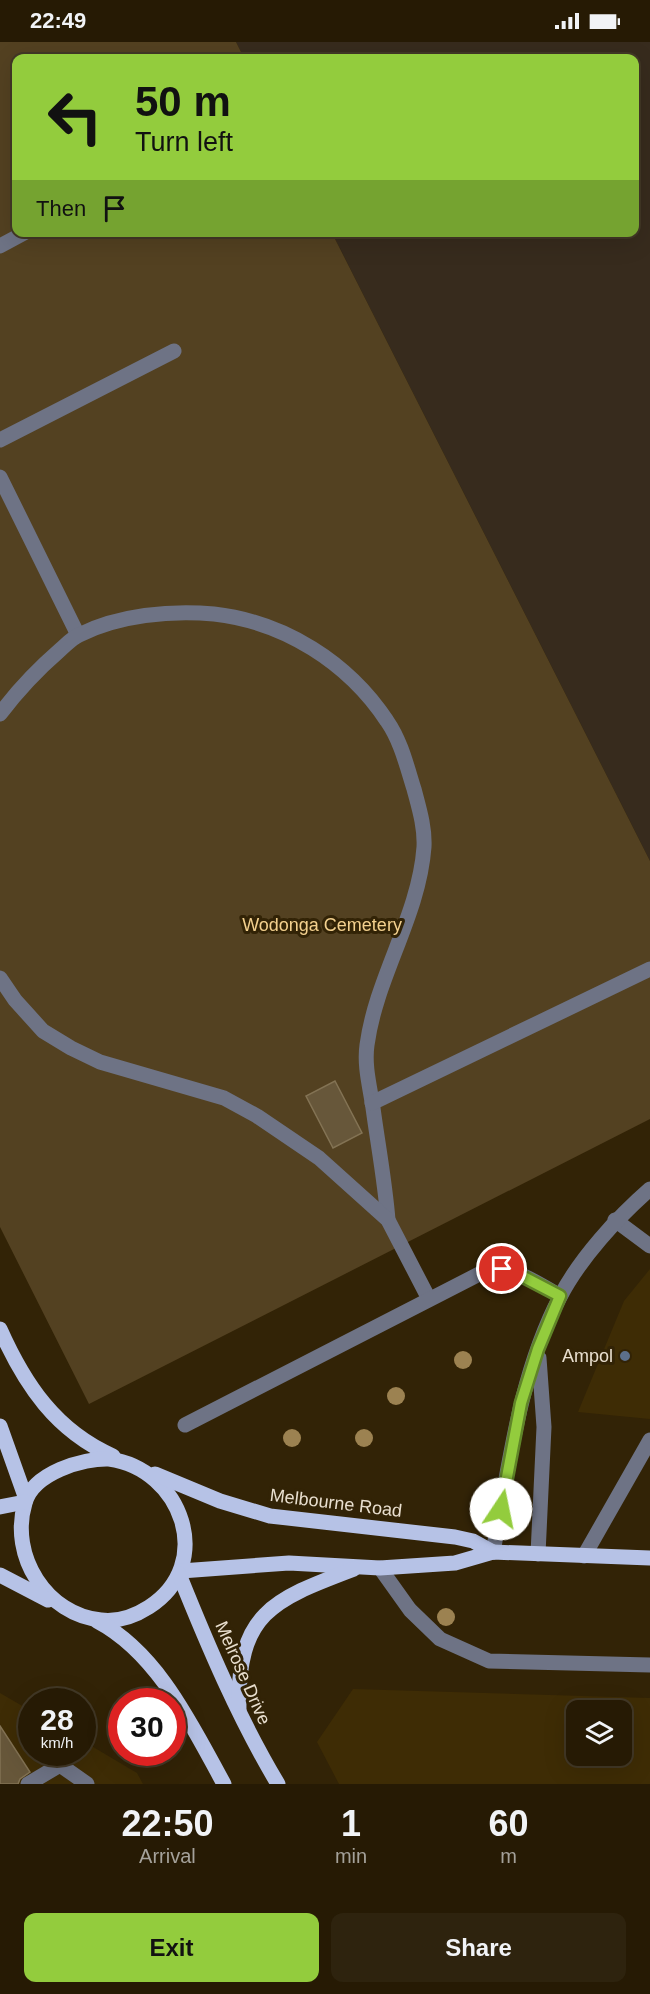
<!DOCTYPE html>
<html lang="en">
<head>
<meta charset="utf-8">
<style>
	:root { --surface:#261a04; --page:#2e230e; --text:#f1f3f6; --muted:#a4a19a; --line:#423826; --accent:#93cc3d }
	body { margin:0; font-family:Arial,sans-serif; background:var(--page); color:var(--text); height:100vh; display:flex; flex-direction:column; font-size:22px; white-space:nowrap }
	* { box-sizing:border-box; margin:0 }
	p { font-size:20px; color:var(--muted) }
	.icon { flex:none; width:33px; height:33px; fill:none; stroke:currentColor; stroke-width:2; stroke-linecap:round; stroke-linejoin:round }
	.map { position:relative; height:1742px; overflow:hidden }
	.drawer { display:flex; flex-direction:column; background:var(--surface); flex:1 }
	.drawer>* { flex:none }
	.top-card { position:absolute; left:12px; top:12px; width:627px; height:183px; border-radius:12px; box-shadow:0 6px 24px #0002,0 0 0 2px var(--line); background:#93cc3d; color:#111; overflow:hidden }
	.buttons { position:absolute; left:566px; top:1658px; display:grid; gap:12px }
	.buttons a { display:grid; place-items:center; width:66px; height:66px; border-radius:12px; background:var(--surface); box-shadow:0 6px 24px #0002,0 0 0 2px var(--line); font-size:30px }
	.speed { position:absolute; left:18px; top:1646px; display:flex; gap:12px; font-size:30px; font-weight:700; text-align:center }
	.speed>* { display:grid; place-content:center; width:78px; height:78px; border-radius:50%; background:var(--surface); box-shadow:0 6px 24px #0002,0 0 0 2px var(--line); line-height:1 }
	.speed small { font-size:15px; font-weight:400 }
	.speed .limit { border:9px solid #d22; background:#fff; color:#111 }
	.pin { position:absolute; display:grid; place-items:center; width:51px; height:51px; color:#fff; margin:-26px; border:3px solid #fff; border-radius:50%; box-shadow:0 2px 6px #0007 }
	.me { position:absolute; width:66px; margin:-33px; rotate:11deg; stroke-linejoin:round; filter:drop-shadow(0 0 4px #0008) }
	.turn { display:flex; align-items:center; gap:21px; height:126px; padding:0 24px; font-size:27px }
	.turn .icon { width:78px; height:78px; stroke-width:2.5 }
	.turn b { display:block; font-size:42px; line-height:51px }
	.then { display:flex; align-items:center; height:57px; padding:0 24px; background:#0003; gap:12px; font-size:22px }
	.eta { display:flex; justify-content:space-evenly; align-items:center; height:102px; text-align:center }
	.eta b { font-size:36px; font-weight:800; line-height:42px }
	.button { display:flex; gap:12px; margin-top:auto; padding:12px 24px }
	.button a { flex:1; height:69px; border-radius:12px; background:var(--accent); color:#111; font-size:24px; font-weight:800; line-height:69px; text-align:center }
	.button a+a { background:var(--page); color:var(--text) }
	.status { display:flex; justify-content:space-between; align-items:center; height:42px; padding:0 30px; background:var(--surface); direction:ltr }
	.status svg { height:16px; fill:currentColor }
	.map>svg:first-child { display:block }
	.built { fill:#3e2c05; fill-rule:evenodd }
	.industrial { fill:#372b1d }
	.green { fill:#534121 }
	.building { fill:#67573a; stroke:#837354; stroke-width:1.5 }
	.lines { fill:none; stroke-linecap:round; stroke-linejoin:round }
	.minor { stroke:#6e7385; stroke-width:15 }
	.major { stroke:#b6c2e6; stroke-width:15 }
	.tree { fill:#9c8251 }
	.route-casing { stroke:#608528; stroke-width:15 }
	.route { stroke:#93cc3d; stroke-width:10 }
	.service-dot { fill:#5c6f8a; stroke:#322306; stroke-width:2 }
	.labels { text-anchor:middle; stroke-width:6; stroke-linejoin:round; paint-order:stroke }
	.park-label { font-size:18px; fill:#f3d08e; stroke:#322306 }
	.poi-label { font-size:18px; fill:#e9dfcf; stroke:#322306; text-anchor:end }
	.street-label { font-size:18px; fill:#e9dfcf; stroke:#322306 }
</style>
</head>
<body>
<div class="status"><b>22:49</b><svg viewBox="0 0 49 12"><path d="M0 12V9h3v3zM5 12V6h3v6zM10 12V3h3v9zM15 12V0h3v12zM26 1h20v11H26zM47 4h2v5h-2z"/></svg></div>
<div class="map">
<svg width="650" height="1742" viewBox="0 0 650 1742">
	<rect width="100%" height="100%" fill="#322306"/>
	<g class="built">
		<path d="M 650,1227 L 650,1377 L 578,1370 L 624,1259 Z"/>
		<path d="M 353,1647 L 650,1656 L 650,1742 L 339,1742 L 317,1700 ZM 576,1668 L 621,1668 L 621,1713 L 576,1713 Z"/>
		<path d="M 0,1651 L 31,1669 L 32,1710 L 82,1710 L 83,1699 L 137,1731 L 143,1742 L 0,1742 Z"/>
	</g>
	<path class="industrial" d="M 236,0 L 650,0 L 650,819 L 332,191 L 634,190 L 634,16 L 244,16 Z"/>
	<path class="green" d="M 0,0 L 236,0 L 244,16 L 16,16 L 16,190 L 332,191 L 650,819 L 650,1077 L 89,1362 L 0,1185 Z"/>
	<g class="building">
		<path d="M 335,1039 L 362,1091 L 333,1106 L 306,1054 Z"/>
		<path d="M 0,1684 L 30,1730 L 20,1737 L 18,1742 L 0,1742 Z"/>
	</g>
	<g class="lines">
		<g class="minor">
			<path d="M 0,204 L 26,190"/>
			<path d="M 0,398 L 174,309"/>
			<path d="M 0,435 L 78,593"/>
			<path d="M 0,672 C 18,648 37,628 60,608 C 66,603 72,596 79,593 C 118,573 171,568 214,572 C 284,580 348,620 387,679 C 401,699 407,725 414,747 C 419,766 425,785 424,805 C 419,874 376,935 367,1003 C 364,1024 370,1045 373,1066 C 378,1103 385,1140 388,1178"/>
			<path d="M 0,936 L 15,958 L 43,989 L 71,1006 L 100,1020 L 224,1056 L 257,1074 L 319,1116 L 388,1178 L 429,1257"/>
			<path d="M 372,1061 L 650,927"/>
			<path d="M 615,1178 L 650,1204"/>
			<path d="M 185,1383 L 485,1229 C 511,1221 538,1242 560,1254"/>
			<path d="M 493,1510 C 509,1425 519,1333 560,1255 C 580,1216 618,1175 650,1147"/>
			<path d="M 538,1512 L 544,1385 L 539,1316"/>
			<path d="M 584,1514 L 650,1398"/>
			<path d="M 380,1526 L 410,1568 L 440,1597 L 489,1619 L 650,1623"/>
			<path d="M 28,1742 L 60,1723 L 87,1742"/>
		</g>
		<g class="major">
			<path d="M 0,1287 C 25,1343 56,1389 113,1414"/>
			<path d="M 0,1384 L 26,1457"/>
			<path d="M 109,1417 C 182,1427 216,1522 149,1565 C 135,1574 118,1580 101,1578 C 47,1573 9,1514 25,1461 C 33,1431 83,1416 109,1417 Z"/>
			<path d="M 155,1432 L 220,1459 L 270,1474 L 455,1495 L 473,1499 L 493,1510"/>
			<path d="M 0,1465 L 25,1460"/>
			<path d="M 181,1529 L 289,1521 L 380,1526 L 455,1521 L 493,1510 L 650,1516"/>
			<path d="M 179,1532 C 208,1604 238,1675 278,1742"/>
			<path d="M 0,1533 L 48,1558"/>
			<path d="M 97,1579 C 158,1611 192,1684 224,1742"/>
			<path d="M 239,1668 C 237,1571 272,1558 354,1527"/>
		</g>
	</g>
	<g class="tree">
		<circle cx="463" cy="1318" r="9"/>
		<circle cx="396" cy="1354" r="9"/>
		<circle cx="292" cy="1396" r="9"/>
		<circle cx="364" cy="1396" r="9"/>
		<circle cx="446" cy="1575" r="9"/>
	</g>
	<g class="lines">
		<defs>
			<path id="route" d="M 501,1467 L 521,1361 L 538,1307 L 560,1254 L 516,1231 L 502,1227"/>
		</defs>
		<use href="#route" class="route-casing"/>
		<use href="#route" class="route"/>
	</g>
	<circle class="service-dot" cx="625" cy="1314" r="6"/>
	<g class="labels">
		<g class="park-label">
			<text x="322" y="889">Wodonga Cemetery</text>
		</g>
		<g class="poi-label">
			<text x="613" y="1320">Ampol</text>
		</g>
		<g class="street-label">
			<text transform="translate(336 1461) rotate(7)" y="6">Melbourne Road</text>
			<text transform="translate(243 1631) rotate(66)" y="6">Melrose Drive</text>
		</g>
	</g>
</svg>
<div class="buttons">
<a><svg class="icon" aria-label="layers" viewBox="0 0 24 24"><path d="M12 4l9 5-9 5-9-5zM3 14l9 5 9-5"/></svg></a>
</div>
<div class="speed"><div>28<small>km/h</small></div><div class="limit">30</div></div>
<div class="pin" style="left:502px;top:1227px;background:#d93025"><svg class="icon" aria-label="arrive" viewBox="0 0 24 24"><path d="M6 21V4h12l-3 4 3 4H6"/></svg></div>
<svg class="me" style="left:501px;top:1467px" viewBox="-20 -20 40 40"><circle r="19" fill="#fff"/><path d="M0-13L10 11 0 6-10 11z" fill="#93cc3d"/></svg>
<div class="top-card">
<div class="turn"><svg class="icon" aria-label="left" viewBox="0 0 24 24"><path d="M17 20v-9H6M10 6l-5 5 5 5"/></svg><div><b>50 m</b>Turn left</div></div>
<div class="then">Then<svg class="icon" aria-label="arrive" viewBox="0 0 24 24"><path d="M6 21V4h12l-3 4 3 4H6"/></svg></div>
</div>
</div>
<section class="drawer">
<div class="eta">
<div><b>22:50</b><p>Arrival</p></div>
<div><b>1</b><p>min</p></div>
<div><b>60</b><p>m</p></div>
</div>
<div class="button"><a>Exit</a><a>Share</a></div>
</section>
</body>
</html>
